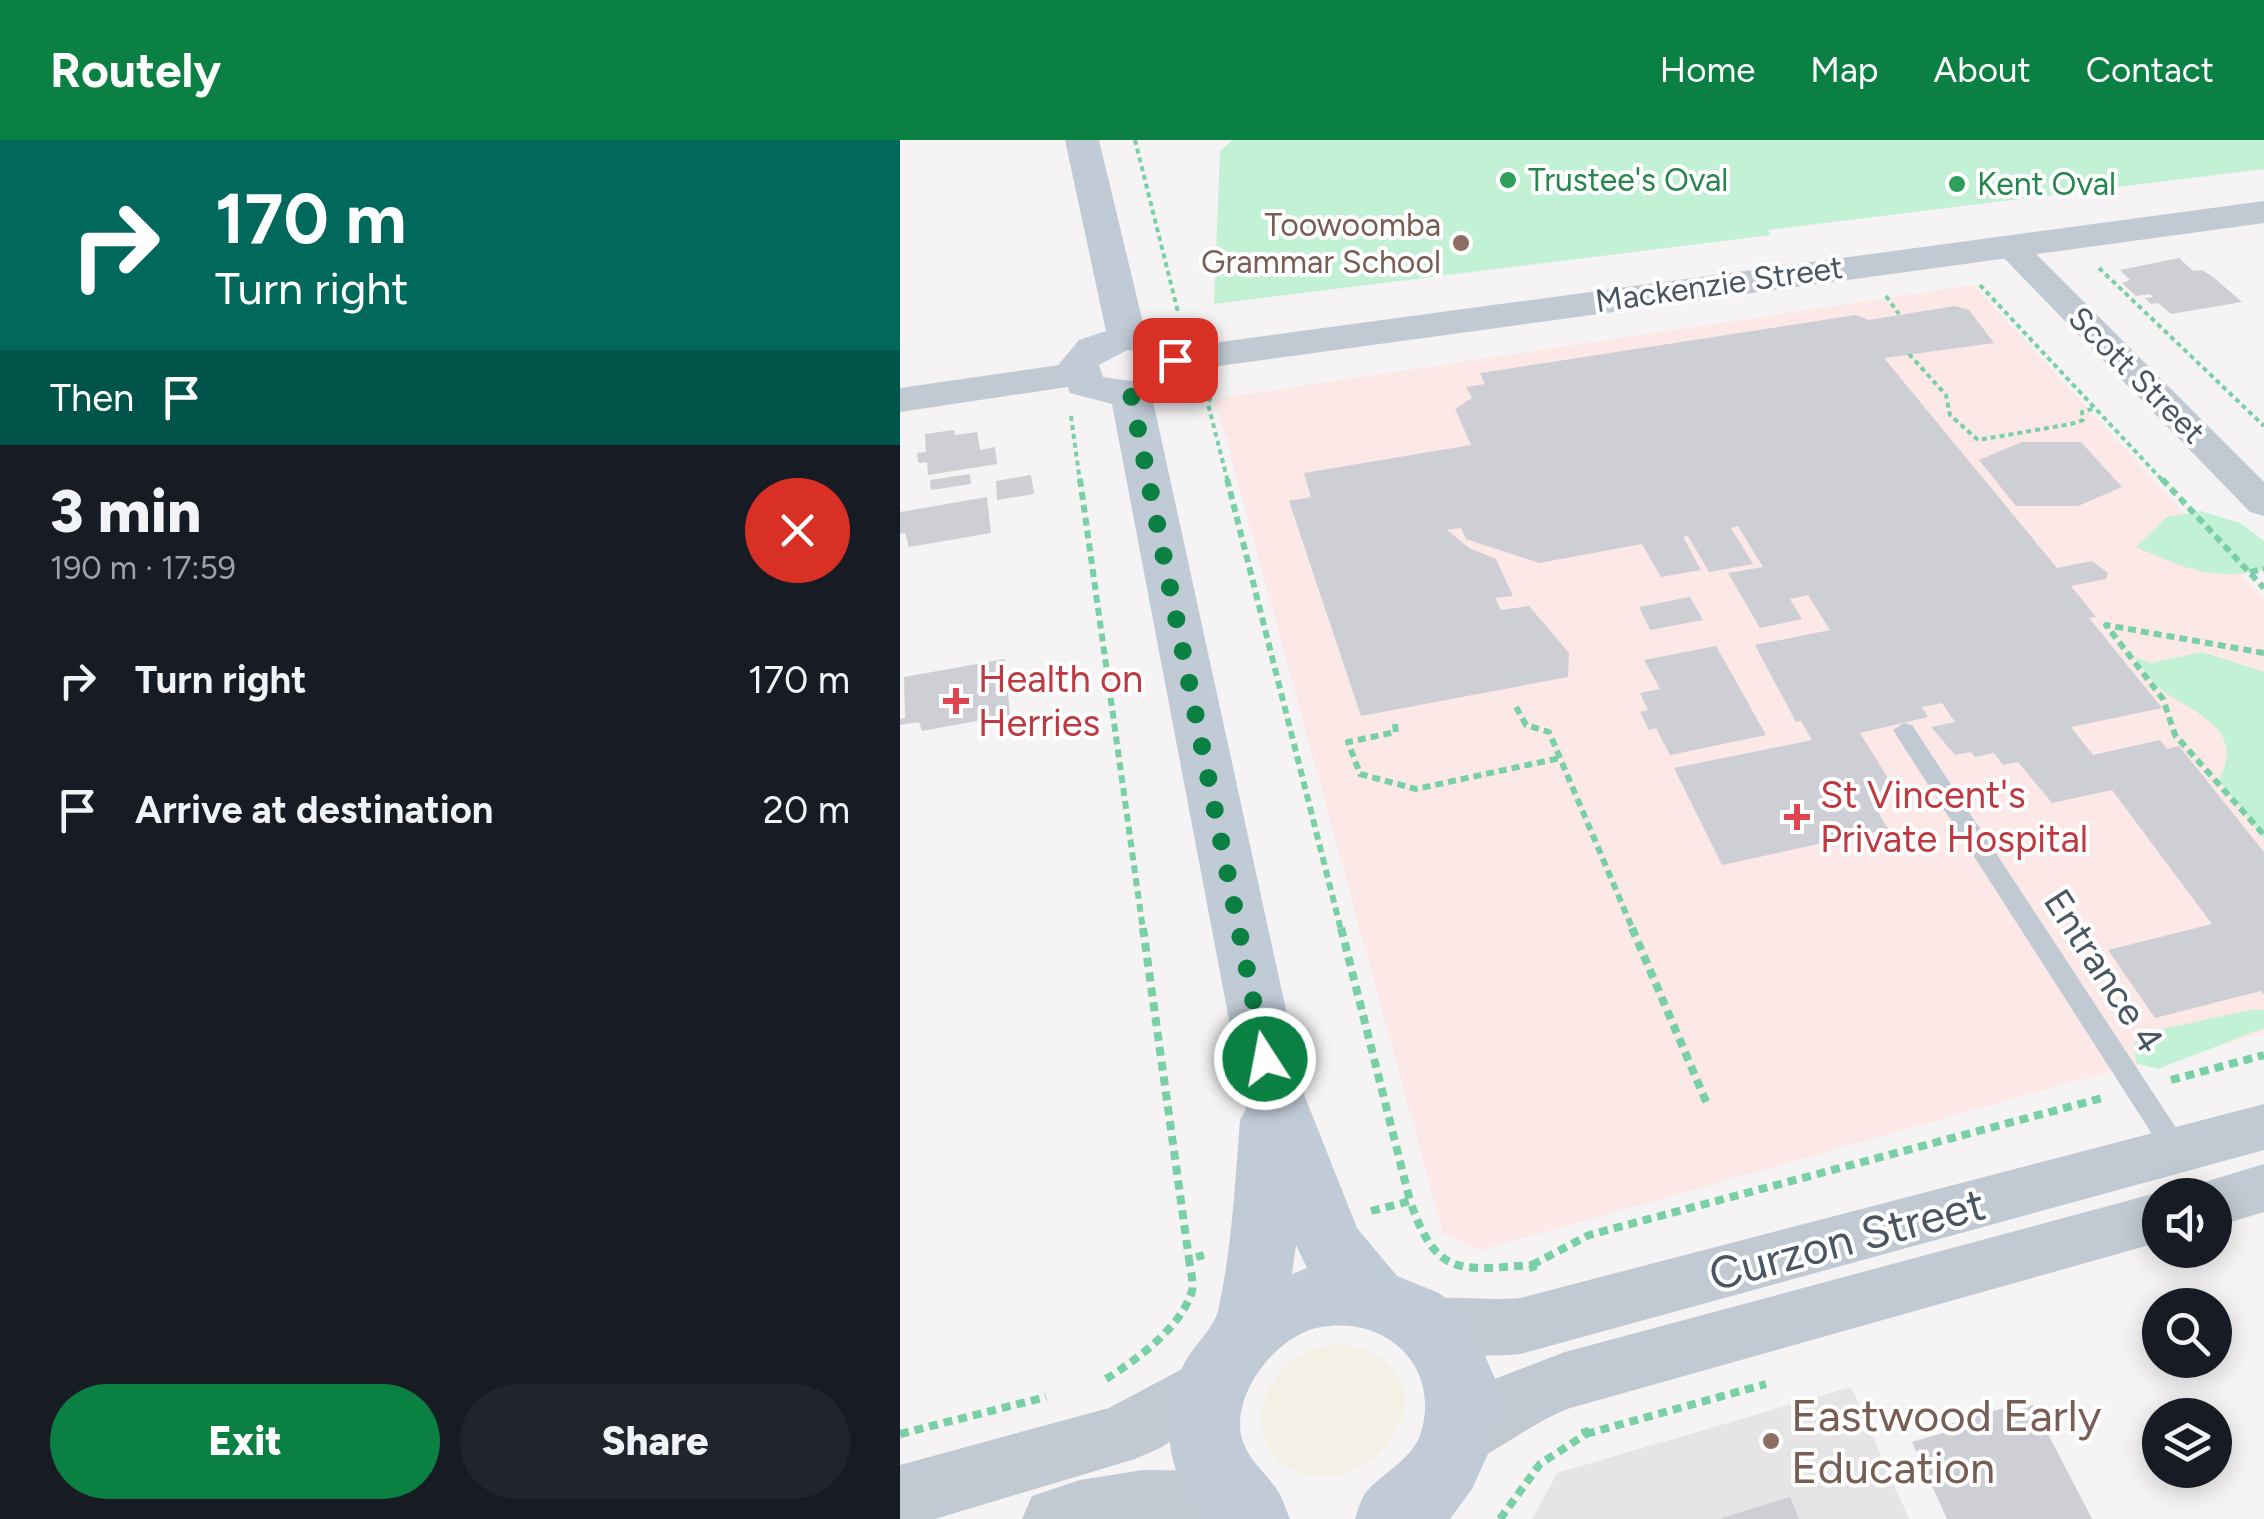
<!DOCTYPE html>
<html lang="en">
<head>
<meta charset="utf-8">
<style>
	:root { --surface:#171b24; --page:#20242c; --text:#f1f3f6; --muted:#9ea1a6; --accent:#0b8043 }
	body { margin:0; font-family:Figtree,sans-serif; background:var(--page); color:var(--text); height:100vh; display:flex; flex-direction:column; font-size:38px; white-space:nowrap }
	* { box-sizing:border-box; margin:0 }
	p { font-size:32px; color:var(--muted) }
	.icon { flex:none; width:55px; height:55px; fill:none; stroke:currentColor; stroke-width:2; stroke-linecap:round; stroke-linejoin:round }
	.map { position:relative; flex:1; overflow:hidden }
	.side { display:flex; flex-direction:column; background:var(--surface); width:900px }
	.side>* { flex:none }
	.hud { background:#00695c; color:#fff; overflow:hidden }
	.buttons { position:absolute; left:1242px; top:1038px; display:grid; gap:20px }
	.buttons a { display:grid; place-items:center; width:90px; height:90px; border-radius:50%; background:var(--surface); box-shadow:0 5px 25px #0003; font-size:50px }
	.pin { position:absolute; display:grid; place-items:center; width:85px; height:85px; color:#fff; margin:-42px; border-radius:20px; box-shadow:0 5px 15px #0006 }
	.me { position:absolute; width:110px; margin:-55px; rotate:349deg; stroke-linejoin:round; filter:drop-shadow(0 0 8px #0008) }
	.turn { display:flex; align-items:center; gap:35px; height:210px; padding:0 50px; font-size:45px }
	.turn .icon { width:130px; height:130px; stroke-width:2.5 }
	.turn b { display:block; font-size:70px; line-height:85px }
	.then { display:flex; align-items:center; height:95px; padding:0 50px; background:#0003; gap:20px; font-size:38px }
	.round { display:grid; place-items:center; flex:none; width:105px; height:105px; border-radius:52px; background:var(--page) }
	.head { display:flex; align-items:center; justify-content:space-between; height:170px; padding:0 50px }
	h1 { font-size:60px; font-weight:800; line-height:75px }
	.action { display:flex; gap:20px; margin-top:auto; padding:20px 50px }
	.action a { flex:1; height:115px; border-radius:60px; background:var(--accent); color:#fff; font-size:40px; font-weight:800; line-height:115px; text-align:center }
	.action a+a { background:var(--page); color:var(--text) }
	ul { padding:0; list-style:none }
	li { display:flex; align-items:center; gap:30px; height:130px; padding:0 50px }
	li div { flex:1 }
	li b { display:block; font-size:38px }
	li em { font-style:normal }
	header { display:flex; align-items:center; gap:60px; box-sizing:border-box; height:140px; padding:0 50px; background:var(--accent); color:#fff }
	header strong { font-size:48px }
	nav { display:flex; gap:55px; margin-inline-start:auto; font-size:35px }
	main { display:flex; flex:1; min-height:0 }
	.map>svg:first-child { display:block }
	.education { fill:#e6e4e5 }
	.medical { fill:#fce8e6 }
	.green { fill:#c3f1d5 }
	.sand { fill:#f5f0e5 }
	.building { fill:#cdcfd5 }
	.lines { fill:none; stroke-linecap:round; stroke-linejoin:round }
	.path-far2 { stroke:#7ad0a6; stroke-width:4; stroke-dasharray:5 4; stroke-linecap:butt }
	.path-far1 { stroke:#7ad0a6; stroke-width:6; stroke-dasharray:8 5; stroke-linecap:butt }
	.path { stroke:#7ad0a6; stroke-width:8; stroke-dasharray:9 6; stroke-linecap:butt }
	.service { fill:#c1cad2; fill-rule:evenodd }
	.minor { fill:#c1cad2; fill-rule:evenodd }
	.tertiary { fill:#c1cad2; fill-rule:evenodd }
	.secondary { fill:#c1cbd6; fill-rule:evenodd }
	.route { stroke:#0b8043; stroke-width:18; stroke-dasharray:0 32.4 }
	.leisure-dot { fill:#2e9e5b; stroke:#fff; stroke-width:4 }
	.education-dot { fill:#8d6e63; stroke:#fff; stroke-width:4 }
	.health-dot { fill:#e0444e; stroke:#fff; stroke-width:4 }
	.labels { text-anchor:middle; stroke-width:8; stroke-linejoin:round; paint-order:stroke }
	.far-leisure-label { font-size:32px; fill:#27864d; stroke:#fff; text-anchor:start }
	.far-education-label { font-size:32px; fill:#785e54; stroke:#fff; text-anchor:end }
	.far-street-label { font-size:32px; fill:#4a5661; stroke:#fff }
	.health-label { font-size:38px; fill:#be3a42; stroke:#fff; text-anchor:start }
	.street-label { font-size:38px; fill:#4a5661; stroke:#fff }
	.near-street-label { font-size:45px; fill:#4a5661; stroke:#fff }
	.near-education-label { font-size:45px; fill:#785e54; stroke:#fff; text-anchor:start }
</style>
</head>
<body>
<header>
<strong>Routely</strong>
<nav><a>Home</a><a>Map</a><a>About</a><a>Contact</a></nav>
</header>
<main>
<section class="side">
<div class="hud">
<div class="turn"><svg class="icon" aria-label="right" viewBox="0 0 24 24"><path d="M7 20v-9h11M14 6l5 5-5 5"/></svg><div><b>170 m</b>Turn right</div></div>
<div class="then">Then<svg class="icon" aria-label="arrive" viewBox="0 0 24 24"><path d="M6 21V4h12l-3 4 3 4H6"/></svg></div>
</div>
<div class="head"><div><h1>3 min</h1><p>190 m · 17:59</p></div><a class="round" style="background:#d93025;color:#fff"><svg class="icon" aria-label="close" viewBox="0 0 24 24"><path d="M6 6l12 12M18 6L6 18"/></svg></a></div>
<ul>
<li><svg class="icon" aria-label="right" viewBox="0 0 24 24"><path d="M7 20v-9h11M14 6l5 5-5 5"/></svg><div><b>Turn right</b></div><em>170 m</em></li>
<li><svg class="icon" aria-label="arrive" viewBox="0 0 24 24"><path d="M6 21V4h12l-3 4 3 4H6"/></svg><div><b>Arrive at destination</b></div><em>20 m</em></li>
</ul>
<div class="action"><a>Exit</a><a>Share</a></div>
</section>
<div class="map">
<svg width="1364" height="1379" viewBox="0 0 1364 1379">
	<rect width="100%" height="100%" fill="#f5f3f3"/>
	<path class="education" d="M 951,1247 L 1009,1379 L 632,1379 L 657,1333 Z"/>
	<path class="medical" d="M 1074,145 L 1364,460 L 1364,894 L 1168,943 L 581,1110 L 543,1093 L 315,259 Z"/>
	<g class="green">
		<path d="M 333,0 L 1364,0 L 1364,29 L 868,90 L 871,95 L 314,164 L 320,11 Z"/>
		<path d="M 1301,371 L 1340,383 L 1364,401 L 1364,430 C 1310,441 1285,428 1236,407 L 1267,377 Z"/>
		<path d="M 1302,512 L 1364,532 L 1364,698 L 1319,640 C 1345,590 1300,576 1266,553 C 1252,543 1244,531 1235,517 L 1251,523 Z"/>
		<path d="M 1351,870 L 1364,870 L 1364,888 L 1258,929 L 1236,923 L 1234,904 L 1248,892 Z"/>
	</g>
	<path class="sand" d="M 441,1204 C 572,1225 472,1379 385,1326 C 345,1297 361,1240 398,1216 C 411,1208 426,1206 441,1204 Z"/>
	<g class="building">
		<path d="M 1279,118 L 1293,131 L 1302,130 L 1313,137 L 1342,162 L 1271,174 L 1258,163 L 1251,164 L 1245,158 L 1253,157 L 1250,154 L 1236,156 L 1222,143 L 1230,140 L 1220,130 Z"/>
		<path d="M 1055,166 L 1069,170 L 1094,203 L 984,218 L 1157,428 L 1192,421 L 1208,433 L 1206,439 L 1171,446 L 1196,477 L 1189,478 L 1262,568 L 1171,587 L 1193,615 L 1260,600 L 1267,609 L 1279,606 L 1364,712 L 1364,855 L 1361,851 L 1255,878 L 1208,810 L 1312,784 L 1212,650 L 1152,663 L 1118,622 L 1103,625 L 1094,613 L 1075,617 L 1071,612 L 1055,615 L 1031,587 L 1055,582 L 1042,563 L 1022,567 L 1028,577 L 960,593 L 998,654 L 971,660 L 988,689 L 822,725 L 774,628 L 912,600 L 901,581 L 896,582 L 855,505 L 930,490 L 908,455 L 890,459 L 902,479 L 860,488 L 828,433 L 863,427 L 838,386 L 831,388 L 853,424 L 809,432 L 788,396 L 783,397 L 801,430 L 761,437 L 742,404 L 639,423 L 566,399 L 561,388 L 547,390 L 569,408 L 596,419 L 613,456 L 595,458 L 601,470 L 629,466 L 669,513 L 668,537 L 461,576 L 389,361 L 411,357 L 404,333 L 571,305 L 555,269 L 572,258 L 566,247 L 585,244 L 580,233 L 956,175 L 969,180 Z"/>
		<path d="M 54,290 L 55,295 L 77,292 L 80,310 L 95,307 L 97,324 L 28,335 L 27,322 L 18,323 L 17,313 L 26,312 L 25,294 Z"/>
		<path d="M 1122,302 L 1181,302 L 1222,347 L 1178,366 L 1116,366 L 1079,320 Z"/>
		<path d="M 70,334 L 71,344 L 31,350 L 30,340 Z"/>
		<path d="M 131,335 L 134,354 L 97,360 L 96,341 Z"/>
		<path d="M 87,357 L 91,393 L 9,407 L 5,393 L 0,394 L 0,372 Z"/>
		<path d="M 790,457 L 803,480 L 750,490 L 739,467 Z"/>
		<path d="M 816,506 L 866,595 L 770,615 L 756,588 L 749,590 L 740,572 L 748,570 L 740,553 L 760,549 L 744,520 Z"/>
		<path d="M 105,519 L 110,575 L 22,591 L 19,582 L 0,585 L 0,579 L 5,578 L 4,537 Z"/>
		<path d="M 1133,1265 L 1192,1379 L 1047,1379 L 1012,1302 L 1046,1292 L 1043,1286 L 1104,1268 L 1107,1274 Z"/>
		<path d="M 890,1357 L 899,1379 L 822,1379 L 822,1378 Z"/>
	</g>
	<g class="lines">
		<g class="path-far2">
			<path d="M 235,0 L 278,172"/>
			<path d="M 1199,128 L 1364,286"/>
			<path d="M 1080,145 L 1264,342"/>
			<path d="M 986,156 L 999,174"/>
			<path d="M 1009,214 L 1046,255 L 1050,275 L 1078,300 L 1171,284 L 1183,280 L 1182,272 L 1195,268"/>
			<path d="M 314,249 L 308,264 L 328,342"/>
			<path d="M 171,276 L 180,342"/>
		</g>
		<g class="path-far1">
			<path d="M 180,339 L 243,790"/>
			<path d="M 327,339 L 441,790"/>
			<path d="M 1262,339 L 1364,448"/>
			<path d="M 1350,432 L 1364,429"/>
			<path d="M 1364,513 L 1206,485 L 1263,559 L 1275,595 L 1364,695"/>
			<path d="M 616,567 L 626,585 L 649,592 L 733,790"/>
			<path d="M 495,584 L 496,592 L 448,602 L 460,634 L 516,649 L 660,618"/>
		</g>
		<g class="path">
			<path d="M 243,788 L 289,1119"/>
			<path d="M 441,788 L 510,1061"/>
			<path d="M 732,788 L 808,966"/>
			<path d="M 1271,940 L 1364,915"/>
			<path d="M 471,1071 L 510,1061 C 537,1138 559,1130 632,1125 L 635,1134"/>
			<path d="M 632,1125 L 689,1095 L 1206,957"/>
			<path d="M 206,1239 C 236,1220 281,1188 292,1151 C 294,1142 290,1129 289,1119 L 304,1115"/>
			<path d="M 0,1294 L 146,1257"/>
			<path d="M 686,1294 L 866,1244"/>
			<path d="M 600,1379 L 640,1324 L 686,1294 L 683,1284"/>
		</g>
		<path class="service" d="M 1004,583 L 1012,585 L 1286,1003 L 1290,1011 L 1286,1019 L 1277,1022 L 1268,1019 L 993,590 Z"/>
		<g class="minor">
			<path d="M 1110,96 L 1121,99 L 1364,342 L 1364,376 L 1350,372 L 1099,113 L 1094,106 L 1099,99 Z"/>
			<path d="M 1364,964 L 1364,1010 L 620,1214 C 582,1217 542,1217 506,1203 L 497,1184 L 506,1165 C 541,1151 582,1162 620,1158 Z"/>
			<path d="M 1364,1024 L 1364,1072 L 1315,1087 L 1315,1055 L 1290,1055 L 1295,1045 Z"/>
			<path d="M 1260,1052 L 1268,1055 L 1260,1055 L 1260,1102 L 667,1269 C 628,1285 597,1313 558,1328 L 535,1319 L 526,1298 L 535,1277 L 589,1241 L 665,1212 Z"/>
			<path d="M 310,1214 L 332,1223 L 341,1243 L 332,1263 L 260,1308 L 235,1319 L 35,1379 L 0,1379 L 0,1325 L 209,1268 Z"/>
			<path d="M 243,1330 L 332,1331 L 355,1340 L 365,1363 L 358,1379 L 122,1379 L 132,1356 L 180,1340 Z"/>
		</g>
		<g class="tertiary">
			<path d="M 1364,61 L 1364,83 L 275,232 L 261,229 L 255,220 L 261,211 L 275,208 Z"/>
			<path d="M 180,222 L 194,225 L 200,234 L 194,243 L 0,272 L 0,248 Z"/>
		</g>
		<path class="secondary" d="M 165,0 L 199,0 L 244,187 L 277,197 L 293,217 C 296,243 276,254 253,261 L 405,957 L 457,1088 L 497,1136 L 539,1153 L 557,1168 L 576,1195 L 595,1239 L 598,1271 L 591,1307 L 572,1349 L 550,1379 L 455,1379 C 458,1370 461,1358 467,1351 C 485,1331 515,1318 522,1289 C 539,1224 485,1176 421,1187 C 378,1194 333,1251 341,1295 C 347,1320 364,1330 378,1351 C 383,1359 386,1370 390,1379 L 303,1379 C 266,1334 258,1274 285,1222 C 294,1206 314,1187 318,1171 C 332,1108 335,1043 340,980 L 346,969 L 212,264 L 170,253 L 159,224 L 179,200 L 206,191 ZM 227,210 L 242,211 L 253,217 L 253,230 L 230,241 L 203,237 L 199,225 ZM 396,1105 L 407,1128 L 392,1134 Z"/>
	</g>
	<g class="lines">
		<path class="route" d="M 275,220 L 276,228 L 265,242 L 231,254 L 365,919"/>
	</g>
	<g class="leisure-dot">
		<circle cx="608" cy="40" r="10"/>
		<circle cx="1057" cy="44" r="10"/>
	</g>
	<g class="education-dot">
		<circle cx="561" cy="103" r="10"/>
		<circle cx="871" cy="1301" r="10"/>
	</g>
	<g class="health-dot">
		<path d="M51 546h10v10h10v10h-10v10h-10v-10h-10v-10h10z"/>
		<path d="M892 662h10v10h10v10h-10v10h-10v-10h-10v-10h10z"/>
	</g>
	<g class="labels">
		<g class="far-leisure-label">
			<text x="628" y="51">Trustee's Oval</text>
			<text x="1077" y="55">Kent Oval</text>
		</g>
		<g class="far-education-label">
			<text x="541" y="96">Toowoomba<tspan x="541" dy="37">Grammar School</tspan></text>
		</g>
		<g class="far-street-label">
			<text transform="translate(819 144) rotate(-8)" y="11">Mackenzie Street</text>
			<text transform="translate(1237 235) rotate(45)" y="11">Scott Street</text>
		</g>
		<g class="health-label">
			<text x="78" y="552">Health on<tspan x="78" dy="44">Herries</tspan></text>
			<text x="920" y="668">St Vincent's<tspan x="920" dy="44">Private Hospital</tspan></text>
		</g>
		<g class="street-label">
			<text transform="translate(1204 831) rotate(57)" y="13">Entrance 4</text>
		</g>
		<g class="near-street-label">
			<text transform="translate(947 1099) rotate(-15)" y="16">Curzon Street</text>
		</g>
		<g class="near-education-label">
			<text x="891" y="1291">Eastwood Early<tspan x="891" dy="52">Education</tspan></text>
		</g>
	</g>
</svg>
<div class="buttons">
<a><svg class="icon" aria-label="sound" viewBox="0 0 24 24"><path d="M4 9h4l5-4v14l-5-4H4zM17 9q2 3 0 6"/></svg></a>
<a><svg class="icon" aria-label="search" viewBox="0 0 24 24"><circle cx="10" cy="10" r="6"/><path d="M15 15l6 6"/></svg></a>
<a><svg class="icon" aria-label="layers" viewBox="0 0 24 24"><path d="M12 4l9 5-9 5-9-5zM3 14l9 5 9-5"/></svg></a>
</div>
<div class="pin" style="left:275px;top:220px;background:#d93025"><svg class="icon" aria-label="arrive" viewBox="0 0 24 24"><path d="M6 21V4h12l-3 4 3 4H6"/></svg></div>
<svg class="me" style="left:365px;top:919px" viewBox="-20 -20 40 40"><circle r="17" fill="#0b8043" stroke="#fff" stroke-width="3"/><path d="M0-11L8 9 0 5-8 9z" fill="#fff"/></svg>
</div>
</main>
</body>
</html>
